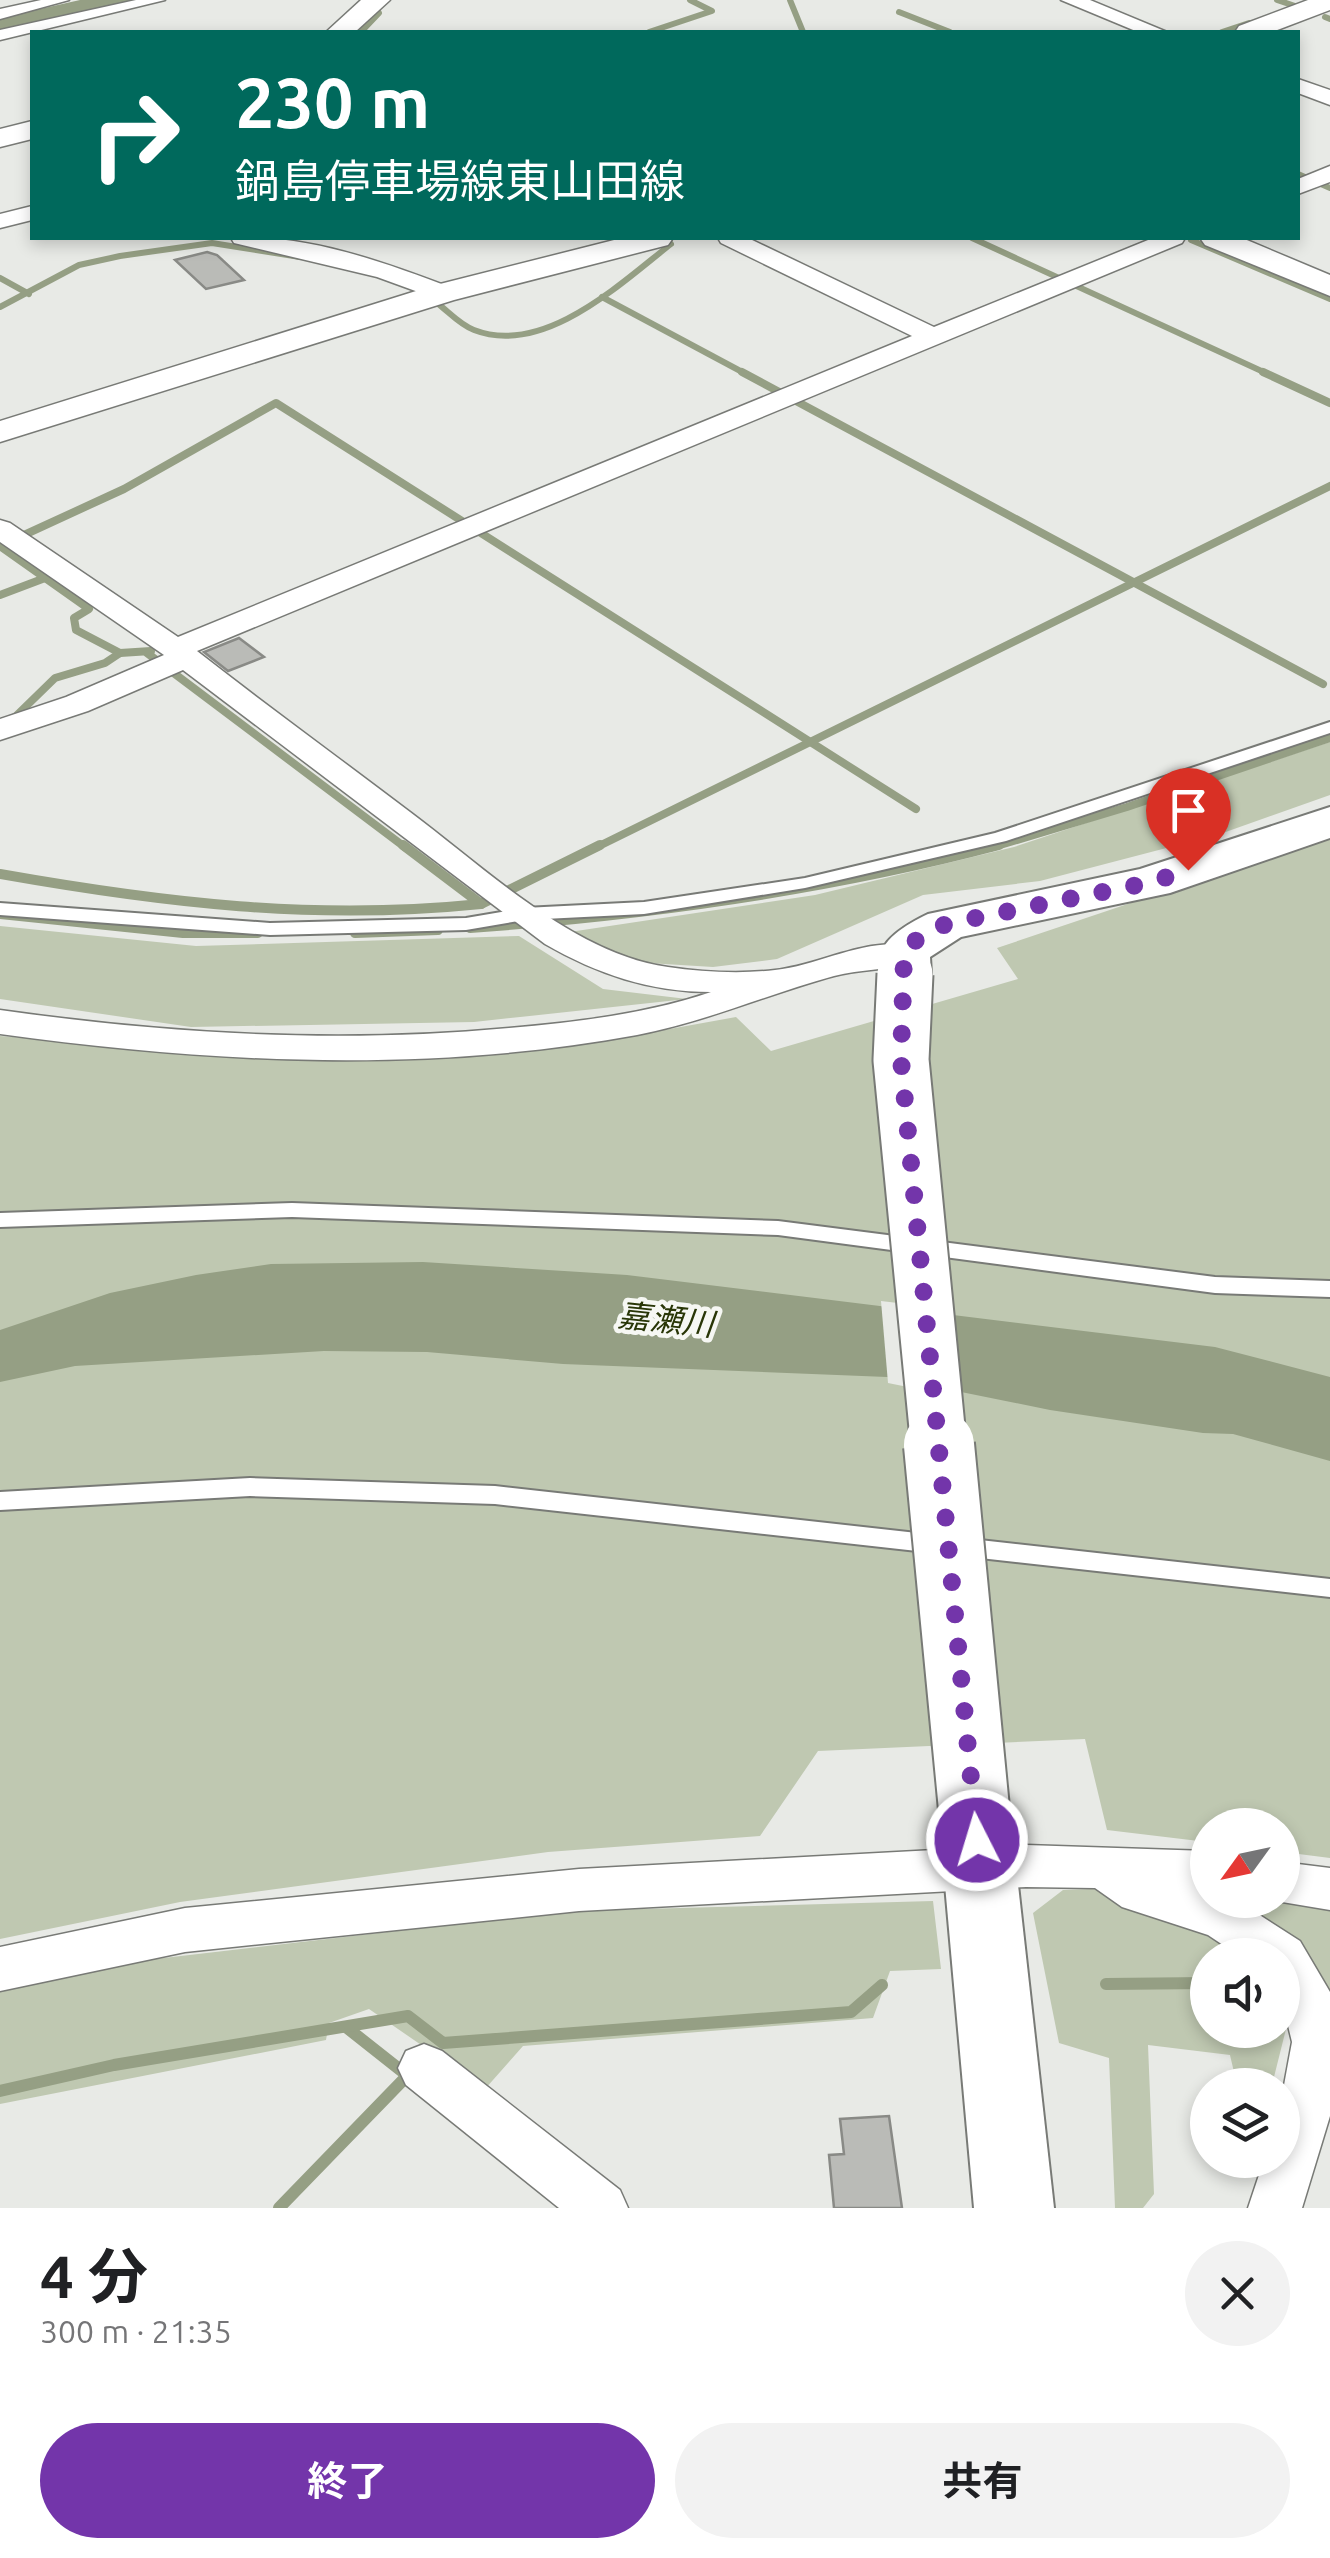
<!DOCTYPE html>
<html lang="ja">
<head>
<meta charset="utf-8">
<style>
	:root { --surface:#fff; --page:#f2f2f2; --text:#202124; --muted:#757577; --accent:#7335aa }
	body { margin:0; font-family:Ubuntu,"Noto Sans JP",sans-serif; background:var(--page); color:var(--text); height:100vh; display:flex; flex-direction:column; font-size:38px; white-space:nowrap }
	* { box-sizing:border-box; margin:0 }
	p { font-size:32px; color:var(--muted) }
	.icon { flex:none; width:55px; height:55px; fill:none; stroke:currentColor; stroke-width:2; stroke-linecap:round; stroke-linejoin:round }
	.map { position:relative; height:2208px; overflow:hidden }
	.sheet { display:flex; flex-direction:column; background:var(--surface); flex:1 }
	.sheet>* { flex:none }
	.hud { position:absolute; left:30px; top:30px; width:1270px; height:210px; border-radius:0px; box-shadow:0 5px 15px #0003; background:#00695c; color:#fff; overflow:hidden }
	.needle { width:65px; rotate:237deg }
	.buttons { position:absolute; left:1190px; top:1808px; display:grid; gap:20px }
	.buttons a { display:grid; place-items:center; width:110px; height:110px; border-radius:50%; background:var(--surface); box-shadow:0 5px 15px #0003; font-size:50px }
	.pin { position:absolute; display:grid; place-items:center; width:85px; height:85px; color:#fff; margin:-102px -42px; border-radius:50% 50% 50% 0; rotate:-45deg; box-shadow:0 0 10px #0007 }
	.pin .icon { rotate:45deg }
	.me { position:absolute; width:110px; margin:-55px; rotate:355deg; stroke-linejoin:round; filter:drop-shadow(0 0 8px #0008) }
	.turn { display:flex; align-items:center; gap:35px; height:210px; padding:0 40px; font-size:45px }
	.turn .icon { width:130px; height:130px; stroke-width:2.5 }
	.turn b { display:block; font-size:70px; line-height:85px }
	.round { display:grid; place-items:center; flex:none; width:105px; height:105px; border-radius:52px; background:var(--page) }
	.summary { display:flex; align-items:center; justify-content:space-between; height:170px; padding:0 40px }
	h1 { font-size:60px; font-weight:700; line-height:75px }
	.button { display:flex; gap:20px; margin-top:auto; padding:20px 40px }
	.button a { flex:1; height:115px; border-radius:60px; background:var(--accent); color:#fff; font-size:40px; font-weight:700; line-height:115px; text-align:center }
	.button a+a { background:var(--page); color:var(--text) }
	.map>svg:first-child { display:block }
	.green { fill:#bfc8b1; fill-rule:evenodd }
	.water { fill:#959f84 }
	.pier { fill:#e8eae6 }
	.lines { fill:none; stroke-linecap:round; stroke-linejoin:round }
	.stream-far3 { stroke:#959f84; stroke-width:6 }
	.stream-far2 { stroke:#959f84; stroke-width:8 }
	.stream-far1 { stroke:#959f84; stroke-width:10 }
	.stream { stroke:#959f84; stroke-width:12 }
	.building { fill:#babbb7; stroke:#898a86; stroke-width:2.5 }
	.service-casing { stroke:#787a76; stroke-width:4 }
	.pedestrian-casing { stroke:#787a76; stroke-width:3 }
	.minor-casing { stroke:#787a76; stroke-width:3 }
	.tertiary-casing { stroke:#787a76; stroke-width:3 }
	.secondary-casing { stroke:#787a76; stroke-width:4 }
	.service { fill:#fff; fill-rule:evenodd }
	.pedestrian { fill:#fff; fill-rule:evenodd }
	.minor { fill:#fff; fill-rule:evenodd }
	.tertiary { fill:#fff; fill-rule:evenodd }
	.secondary { fill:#fff; fill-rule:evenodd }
	.secondary-bridge-far1-casing { stroke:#787a76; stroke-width:59; stroke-linecap:butt }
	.secondary-bridge-casing { stroke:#787a76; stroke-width:74; stroke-linecap:butt }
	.secondary-bridge-far1 { stroke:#fff; stroke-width:55 }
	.secondary-bridge { stroke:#fff; stroke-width:70 }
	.route { stroke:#7335aa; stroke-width:18; stroke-dasharray:0 32.4 }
	.labels { text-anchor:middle; stroke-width:9; stroke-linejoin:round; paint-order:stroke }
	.water-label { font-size:32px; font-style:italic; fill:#293607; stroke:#f6f7f3 }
</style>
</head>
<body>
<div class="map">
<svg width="1330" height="2208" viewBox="0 0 1330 2208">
	<rect width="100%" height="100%" fill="#e8eae6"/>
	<g class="green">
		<path d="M 1330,742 L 1330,795 L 1220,834 L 1040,881 L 923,895 L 777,959 L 713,967 L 632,962 L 563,933 L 815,895 L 1014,847 Z"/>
		<path d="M 1330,836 L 1330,1858 L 1283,1852 L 1282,1825 L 1208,1825 L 1207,1842 L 1107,1830 L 1085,1739 L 818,1751 L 760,1836 L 548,1852 L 180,1902 L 0,1939 L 0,1036 L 249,1056 L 424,1056 L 631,1036 L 736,1017 L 771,1051 L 1018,979 L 997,948 Z"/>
		<path d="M 0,926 L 196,946 L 519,936 L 603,989 L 687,999 L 474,1022 L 191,1027 L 0,999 Z"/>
		<path d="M 1200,1885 L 1208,1900 L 1330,1904 L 1330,2015 L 1288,2021 L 1272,2085 L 1237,2085 L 1230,2055 L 1148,2045 L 1154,2194 L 1143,2208 L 1115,2208 L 1109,2058 L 1059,2043 L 1033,1913 L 1063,1890 ZM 1208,1955 L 1282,1955 L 1282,2030 L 1208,2030 Z"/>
		<path d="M 933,1901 L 941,1969 L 890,1971 L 873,2018 L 523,2046 L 485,2089 L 369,2009 L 329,2023 L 326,2040 L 0,2104 L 0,1990 L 138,1961 L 568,1911 Z"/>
	</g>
	<g class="water">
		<path d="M 80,0 L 132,0 L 0,31 L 0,18 Z"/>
		<path d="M 423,1262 L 627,1275 L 1215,1347 L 1330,1377 L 1330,1461 L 1233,1434 L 1203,1433 L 1050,1410 L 887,1377 L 563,1364 L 427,1352 L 324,1351 L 75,1366 L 0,1382 L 0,1330 L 110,1293 L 196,1275 L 271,1264 Z"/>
	</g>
	<path class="pier" d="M 881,1301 L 948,1309 L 957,1397 L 888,1383 Z"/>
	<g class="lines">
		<g class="stream-far3">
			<path d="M 790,0 L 803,32"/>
			<path d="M 1277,0 L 1295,6"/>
			<path d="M 899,12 L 950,32"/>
			<path d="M 1325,17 L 1330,19"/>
			<path d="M 361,32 L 379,13 L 370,0"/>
			<path d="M 649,32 L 712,11 L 690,0"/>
			<path d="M 1222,32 L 1249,23"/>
			<path d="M 1298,174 L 1330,188"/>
			<path d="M 972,238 L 1268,374"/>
			<path d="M 1191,240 L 1330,299"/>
			<path d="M 0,278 L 29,294"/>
			<path d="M 602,297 L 746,374"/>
			<path d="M 437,303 C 449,312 460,325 474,330 C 544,357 621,283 671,244"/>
			<path d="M 0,307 L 79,265 L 120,256 L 212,243 L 300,257"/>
		</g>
		<g class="stream-far2">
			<path d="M 742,372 L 1323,684"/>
			<path d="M 1263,372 L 1330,403"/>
			<path d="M 0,546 L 124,489 L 276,403 L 916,809"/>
			<path d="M 0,546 L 89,609 L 74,618 L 76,630 L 120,653"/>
			<path d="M 0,595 L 45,578"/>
			<path d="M 147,653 L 406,848"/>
			<path d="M 0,723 L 15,717 L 55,678 L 105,663 L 120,653 L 151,651"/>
			<path d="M 595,848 L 1330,486"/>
			<path d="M 990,848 L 1127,807 L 1330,738"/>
		</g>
		<g class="stream-far1">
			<path d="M 403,845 L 481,904 L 600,845"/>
			<path d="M 0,874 C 164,903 314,921 481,904"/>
			<path d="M 0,914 L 183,933 L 258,933"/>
			<path d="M 470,928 C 649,915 825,891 999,845"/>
			<path d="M 355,933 L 438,930"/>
		</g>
		<g class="stream">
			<path d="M 1106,1984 L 1208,1983"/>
			<path d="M 346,2027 L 408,2076"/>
			<path d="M 0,2091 L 114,2065 L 408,2016 L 443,2043 L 851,2012 L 882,1985"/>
			<path d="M 279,2208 L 407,2076"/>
		</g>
	</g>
	<g class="building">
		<path d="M 207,252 L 217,255 L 244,280 L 206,289 L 175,260 Z"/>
		<path d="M 239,638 L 264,657 L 228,671 L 204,652 Z"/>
		<path d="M 889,2116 L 902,2208 L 834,2208 L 829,2155 L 844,2154 L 840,2119 Z"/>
	</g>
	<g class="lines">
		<defs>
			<g id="service">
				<path d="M 1330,722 L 1330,733 L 1006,841 L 805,888 L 644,914 L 524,920 L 466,930 L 270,935 L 0,915 L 0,903 L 270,923 L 466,918 L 524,908 L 644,902 L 805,878 L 995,833 Z"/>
				<path d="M 292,1203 L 778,1221 L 1215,1277 L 1330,1281 L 1330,1297 L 1215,1293 L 778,1235 L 292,1217 L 0,1227 L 0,1213 Z"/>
				<path d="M 250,1478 L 495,1486 L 1330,1579 L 1330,1597 L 495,1504 L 250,1496 L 0,1510 L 0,1492 Z"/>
			</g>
			<g id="pedestrian">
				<path d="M 41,0 L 69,0 L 0,19 L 0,9 Z"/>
				<path d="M 136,0 L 165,0 L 0,40 L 0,30 Z"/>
			</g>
			<g id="minor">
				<path d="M 1061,0 L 1090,0 L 1167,32 L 1138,32 Z"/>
				<path d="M 1298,79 L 1330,90 L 1330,105 L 1298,93 Z"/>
				<path d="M 1330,166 L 1330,182 L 1298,194 L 1298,179 Z"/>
				<path d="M 32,206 L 32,220 L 0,228 L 0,214 Z"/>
				<path d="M 231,238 C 304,233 384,262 452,288 L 456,293 L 443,301 L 377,277 L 234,243 Z"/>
				<path d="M 718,238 L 748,238 L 934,327 L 1153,238 L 1185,238 L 1182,243 L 197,651 C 267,706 339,758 410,812 C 485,868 574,954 668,967 C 702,972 741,974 775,970 C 822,965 868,935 916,947 L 922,955 L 916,963 C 889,970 861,969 834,976 C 768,994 705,1022 637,1035 C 426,1074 212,1063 0,1034 L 0,1010 C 171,1034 337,1044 509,1028 C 577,1022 646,1014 711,992 C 650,992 597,974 545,944 L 183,670 L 88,711 L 0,740 L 0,719 L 66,697 L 164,655 L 0,542 L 0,520 L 10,523 L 178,637 L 912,336 L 721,243 Z"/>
				<path d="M 1026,1845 L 1208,1851 L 1208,1900 L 1241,1903 L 1300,1941 L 1330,1992 L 1330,2116 L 1302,2208 L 1248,2208 L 1264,2160 L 1282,2160 L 1282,2096 L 1292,2042 L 1282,2001 L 1282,1955 L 1238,1955 L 1208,1935 L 1122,1907 L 1095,1888 L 1026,1887 L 579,1911 L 185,1952 L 0,1991 L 0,1947 L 185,1908 L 579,1869 Z"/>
				<path d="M 1282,1862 L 1330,1868 L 1330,1910 L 1270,1900 L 1282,1900 Z"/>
				<path d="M 424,2044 L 442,2051 L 620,2190 L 628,2208 L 559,2208 L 406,2085 L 398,2068 L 406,2051 Z"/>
			</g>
			<g id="tertiary">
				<path d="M 361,0 L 390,0 L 355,32 L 326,32 Z"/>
				<path d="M 1308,0 L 1330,0 L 1330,10 L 1272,32 L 1235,32 L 1239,26 Z"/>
				<path d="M 32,121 L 32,139 L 0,147 L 0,129 Z"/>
				<path d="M 622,238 L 673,238 L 668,245 L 454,300 L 0,442 L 0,421 L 432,286 Z"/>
				<path d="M 1200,238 L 1242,238 L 1330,275 L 1330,296 L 1205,245 Z"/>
			</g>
			<g id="secondary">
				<path d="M 1330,807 L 1330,838 L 1170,893 L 961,937 L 930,957 L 931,974 L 923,985 L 905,990 L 887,985 C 863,950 899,928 928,914 L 1140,869 Z"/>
				<path d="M 977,1810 L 1002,1819 L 1013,1840 L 1054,2208 L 974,2208 L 941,1840 L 952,1819 Z"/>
			</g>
		</defs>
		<use href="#service" class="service-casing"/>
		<use href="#pedestrian" class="pedestrian-casing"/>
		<use href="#minor" class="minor-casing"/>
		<use href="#tertiary" class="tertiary-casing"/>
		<use href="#secondary" class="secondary-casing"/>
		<use href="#service" class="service"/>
		<use href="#pedestrian" class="pedestrian"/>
		<use href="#minor" class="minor"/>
		<use href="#tertiary" class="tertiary"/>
		<use href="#secondary" class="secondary"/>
		<defs>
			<path id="secondary-bridge-far1" d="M 905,974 L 901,1060 L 939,1448"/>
			<path id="secondary-bridge" d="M 939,1445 L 977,1840"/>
		</defs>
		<use href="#secondary-bridge-far1" class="secondary-bridge-far1-casing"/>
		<use href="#secondary-bridge" class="secondary-bridge-casing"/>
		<use href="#secondary-bridge-far1" class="secondary-bridge-far1"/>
		<use href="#secondary-bridge" class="secondary-bridge"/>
	</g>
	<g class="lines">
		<path class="route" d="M 977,1840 L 901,1060 L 904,955 L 917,939 L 946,924 L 1152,882 L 1188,870"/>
	</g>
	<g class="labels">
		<g class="water-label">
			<text transform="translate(666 1320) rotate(6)" y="11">嘉瀬川</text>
		</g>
	</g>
</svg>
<div class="buttons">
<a><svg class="needle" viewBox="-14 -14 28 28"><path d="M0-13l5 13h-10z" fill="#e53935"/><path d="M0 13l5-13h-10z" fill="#757577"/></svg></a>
<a><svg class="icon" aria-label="sound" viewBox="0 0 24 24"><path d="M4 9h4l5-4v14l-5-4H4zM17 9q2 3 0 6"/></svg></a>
<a><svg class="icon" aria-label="layers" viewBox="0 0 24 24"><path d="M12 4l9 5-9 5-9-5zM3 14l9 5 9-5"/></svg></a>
</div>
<div class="pin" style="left:1188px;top:870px;background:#d93025"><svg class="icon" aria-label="arrive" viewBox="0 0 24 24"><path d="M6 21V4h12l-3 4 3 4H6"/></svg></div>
<svg class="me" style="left:977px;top:1840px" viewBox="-20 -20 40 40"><circle r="17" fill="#7335aa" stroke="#fff" stroke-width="3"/><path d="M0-11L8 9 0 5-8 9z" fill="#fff"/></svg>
<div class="hud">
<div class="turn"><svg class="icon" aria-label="right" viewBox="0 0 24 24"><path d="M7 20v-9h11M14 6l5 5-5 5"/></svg><div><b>230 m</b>鍋島停車場線東山田線</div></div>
</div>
</div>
<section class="sheet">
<div class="summary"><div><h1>4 分</h1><p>300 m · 21:35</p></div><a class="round"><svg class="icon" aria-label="close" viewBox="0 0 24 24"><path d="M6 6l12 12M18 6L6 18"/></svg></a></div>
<div class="button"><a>終了</a><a>共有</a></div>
</section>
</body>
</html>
